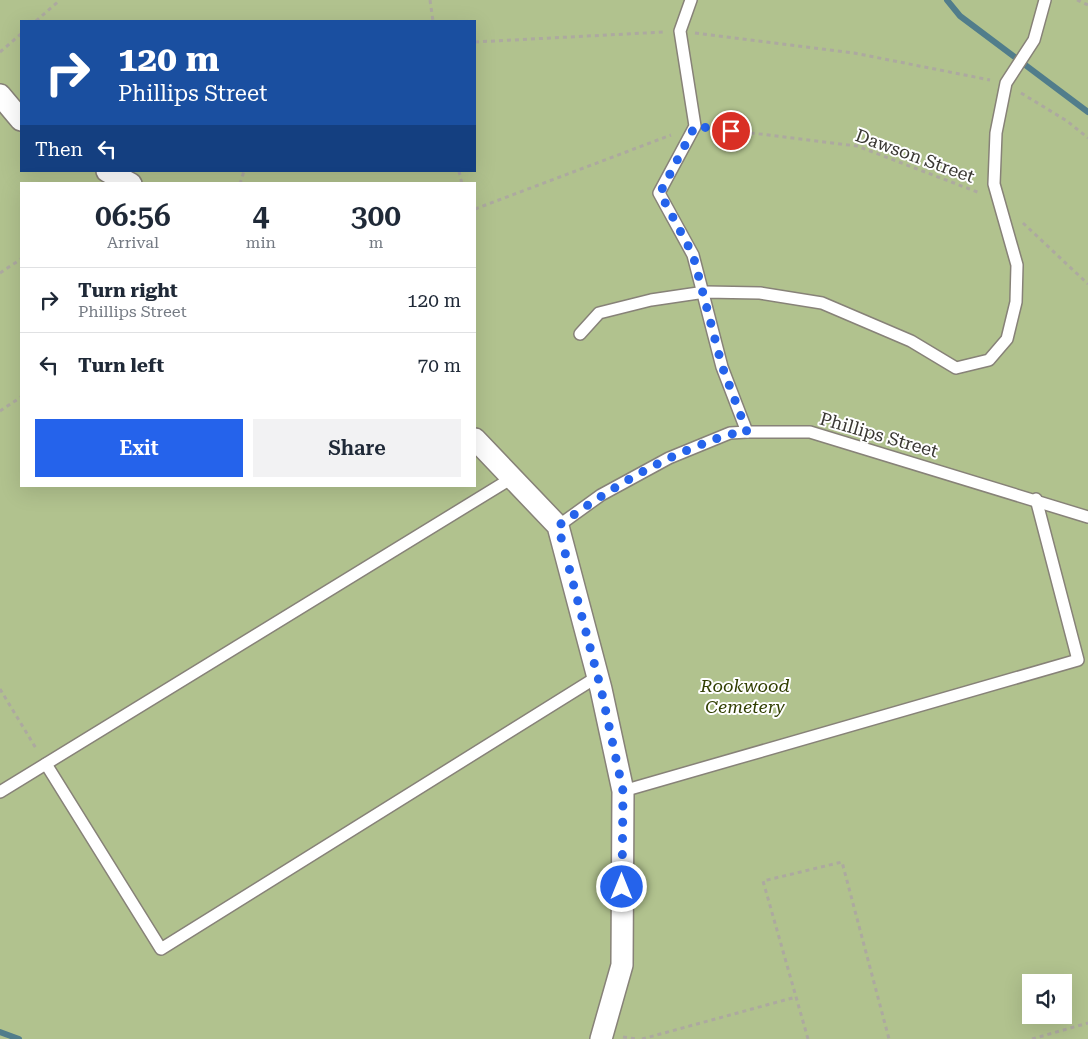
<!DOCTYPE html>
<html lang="en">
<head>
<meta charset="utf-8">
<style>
	:root { --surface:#fff; --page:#f2f2f3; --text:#1f2937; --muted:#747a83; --line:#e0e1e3; --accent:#2563eb }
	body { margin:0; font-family:"Roboto Serif",serif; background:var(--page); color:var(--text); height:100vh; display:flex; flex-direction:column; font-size:19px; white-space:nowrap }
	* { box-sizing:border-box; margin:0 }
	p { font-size:16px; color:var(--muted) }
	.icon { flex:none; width:28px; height:28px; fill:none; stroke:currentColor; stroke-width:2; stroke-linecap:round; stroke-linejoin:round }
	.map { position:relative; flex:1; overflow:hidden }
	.sheet { position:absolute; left:20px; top:182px; width:456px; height:305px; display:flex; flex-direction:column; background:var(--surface); border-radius:0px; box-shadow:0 5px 20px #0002 }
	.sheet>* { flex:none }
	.guide { position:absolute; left:20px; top:20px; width:456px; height:152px; border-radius:0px; box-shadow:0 5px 20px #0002; background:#1a4fa0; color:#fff; overflow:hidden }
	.controls { position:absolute; left:1022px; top:974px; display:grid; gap:10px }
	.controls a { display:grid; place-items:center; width:50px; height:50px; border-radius:0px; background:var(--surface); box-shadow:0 5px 20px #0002; font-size:25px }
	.pin { position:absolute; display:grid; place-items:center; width:42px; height:42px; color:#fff; margin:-21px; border:2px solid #fff; border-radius:50%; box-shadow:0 1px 5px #0007 }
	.me { position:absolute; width:55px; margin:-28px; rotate:0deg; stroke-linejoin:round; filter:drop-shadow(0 0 4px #0008) }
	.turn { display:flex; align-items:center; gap:18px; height:105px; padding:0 15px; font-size:22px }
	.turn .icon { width:65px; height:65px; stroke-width:2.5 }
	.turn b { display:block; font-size:35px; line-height:42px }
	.then { display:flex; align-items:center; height:48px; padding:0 15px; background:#0003; gap:10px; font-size:19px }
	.eta { display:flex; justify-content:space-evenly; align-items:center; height:85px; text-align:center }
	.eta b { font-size:30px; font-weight:600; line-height:35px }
	.primary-button { display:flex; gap:10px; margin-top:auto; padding:10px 15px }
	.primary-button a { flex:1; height:58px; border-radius:0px; background:var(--accent); color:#fff; font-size:20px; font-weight:600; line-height:58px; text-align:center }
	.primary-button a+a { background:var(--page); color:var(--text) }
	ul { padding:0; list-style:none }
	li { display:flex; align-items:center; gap:15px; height:65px; padding:0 15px; border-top:1px solid var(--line) }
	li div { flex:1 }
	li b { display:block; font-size:19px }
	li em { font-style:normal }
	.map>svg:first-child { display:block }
	.green { fill:#b1c28e; fill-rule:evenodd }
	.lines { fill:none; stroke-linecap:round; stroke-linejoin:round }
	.stream { stroke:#517d8b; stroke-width:6 }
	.service-casing { stroke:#878278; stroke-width:14 }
	.minor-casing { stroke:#878278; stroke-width:24 }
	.path { stroke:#ada9a0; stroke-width:3; stroke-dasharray:4 4; stroke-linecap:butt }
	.service { stroke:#fff; stroke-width:11 }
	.minor { stroke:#fff; stroke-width:21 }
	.route { stroke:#2563eb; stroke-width:9; stroke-dasharray:0 16.2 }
	.labels { text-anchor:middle; stroke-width:4; stroke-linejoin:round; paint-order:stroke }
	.street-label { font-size:18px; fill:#393732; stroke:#fff }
	.park-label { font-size:18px; font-style:italic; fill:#313f02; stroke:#fff }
</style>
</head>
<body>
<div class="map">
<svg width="1088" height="1039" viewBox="0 0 1088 1039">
	<rect width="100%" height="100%" fill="#e9e4d9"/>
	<path class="green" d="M 0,0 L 1088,0 L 1088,1039 L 0,1039 ZM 21,21 L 475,21 L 475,171 L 21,171 ZM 21,184 L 475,184 L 475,486 L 21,486 ZM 1031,982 L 1064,982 L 1064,1015 L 1031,1015 Z"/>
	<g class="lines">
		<g class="stream">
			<path d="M 947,0 L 960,16 L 1088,112"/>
			<path d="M 0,1032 L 19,1039"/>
		</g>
		<defs>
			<g id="service">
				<path d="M 691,0 L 680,31 L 695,126 L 659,193 L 693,255 L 722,367 L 747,432"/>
				<path d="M 580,334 L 599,313 L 651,300 L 705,292 L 760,293 L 822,303 L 911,341 L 956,368 L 989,360 L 1007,339 L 1016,302 L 1017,265 L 994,184 L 996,133 L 1006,83 L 1034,40 L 1045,0"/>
				<path d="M 558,526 L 601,495 L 669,458 L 730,433 L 747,432 L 810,432 L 1088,517"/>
				<path d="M 46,764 L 161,949 L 597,677"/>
				<path d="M 623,791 L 1078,660 L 1036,499"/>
				<path d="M 0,792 L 512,478"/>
			</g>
			<g id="minor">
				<path d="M 0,95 L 21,120"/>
				<path d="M 107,171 L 131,184"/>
				<path d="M 475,439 L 558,526 L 601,689 L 623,791 L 622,965 L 601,1039"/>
			</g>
		</defs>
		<use href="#service" class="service-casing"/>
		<use href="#minor" class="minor-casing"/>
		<g class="path">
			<path d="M 430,0 L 433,21"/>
			<path d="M 1077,0 L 1088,5"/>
			<path d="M 36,21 L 60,0"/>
			<path d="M 695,33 L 854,53 L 990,80"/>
			<path d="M 475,42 L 664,32"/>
			<path d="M 0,52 L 21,34"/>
			<path d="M 1021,93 L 1067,121 L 1088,138"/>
			<path d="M 711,128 L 857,146 L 980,193"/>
			<path d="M 459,171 L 462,184"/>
			<path d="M 240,184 L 244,171"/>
			<path d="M 475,209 L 671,135"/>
			<path d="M 1023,223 L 1088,284"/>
			<path d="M 0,273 L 21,259"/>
			<path d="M 0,411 L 21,397"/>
			<path d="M 0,689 L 37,750"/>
			<path d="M 623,1037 L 637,1039"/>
			<path d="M 642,1039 L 796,997"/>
			<path d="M 808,1039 L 763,881 L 842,862 L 889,1039"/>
			<path d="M 1032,1039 L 1088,1023"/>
		</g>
		<use href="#service" class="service"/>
		<use href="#minor" class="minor"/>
	</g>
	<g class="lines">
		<path class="route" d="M 622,887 L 623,791 L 601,689 L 558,526 C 601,495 645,467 695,447 C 713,440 727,433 747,432 L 722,366 L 693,255 L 660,193 L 695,126 L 731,131"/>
	</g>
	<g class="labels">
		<g class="street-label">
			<text transform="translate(915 156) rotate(20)" y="6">Dawson Street</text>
			<text transform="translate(879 435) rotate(16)" y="6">Phillips Street</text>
		</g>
		<g class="park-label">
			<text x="745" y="692">Rookwood<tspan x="745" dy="21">Cemetery</tspan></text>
		</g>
	</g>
</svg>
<div class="controls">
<a><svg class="icon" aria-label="sound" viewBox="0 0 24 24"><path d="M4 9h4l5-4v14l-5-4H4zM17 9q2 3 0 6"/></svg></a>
</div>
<div class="pin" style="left:731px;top:131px;background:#d93025"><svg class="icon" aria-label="arrive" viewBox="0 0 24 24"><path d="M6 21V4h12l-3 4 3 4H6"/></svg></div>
<svg class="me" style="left:622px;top:887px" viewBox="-20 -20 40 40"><circle r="17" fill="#2563eb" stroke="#fff" stroke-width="3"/><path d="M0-11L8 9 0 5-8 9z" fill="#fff"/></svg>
<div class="guide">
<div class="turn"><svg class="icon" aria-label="right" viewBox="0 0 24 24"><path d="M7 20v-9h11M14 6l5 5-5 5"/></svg><div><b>120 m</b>Phillips Street</div></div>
<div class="then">Then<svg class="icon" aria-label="left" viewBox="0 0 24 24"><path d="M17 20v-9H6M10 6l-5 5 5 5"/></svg></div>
</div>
<section class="sheet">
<div class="eta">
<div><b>06:56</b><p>Arrival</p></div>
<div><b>4</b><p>min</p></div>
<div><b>300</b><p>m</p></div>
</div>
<ul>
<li><svg class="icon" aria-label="right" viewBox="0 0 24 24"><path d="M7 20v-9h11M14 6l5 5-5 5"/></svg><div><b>Turn right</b><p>Phillips Street</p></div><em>120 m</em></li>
<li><svg class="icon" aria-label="left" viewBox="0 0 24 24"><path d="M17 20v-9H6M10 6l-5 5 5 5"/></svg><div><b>Turn left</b></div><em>70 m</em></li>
</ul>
<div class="primary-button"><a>Exit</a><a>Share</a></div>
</section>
</div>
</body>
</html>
